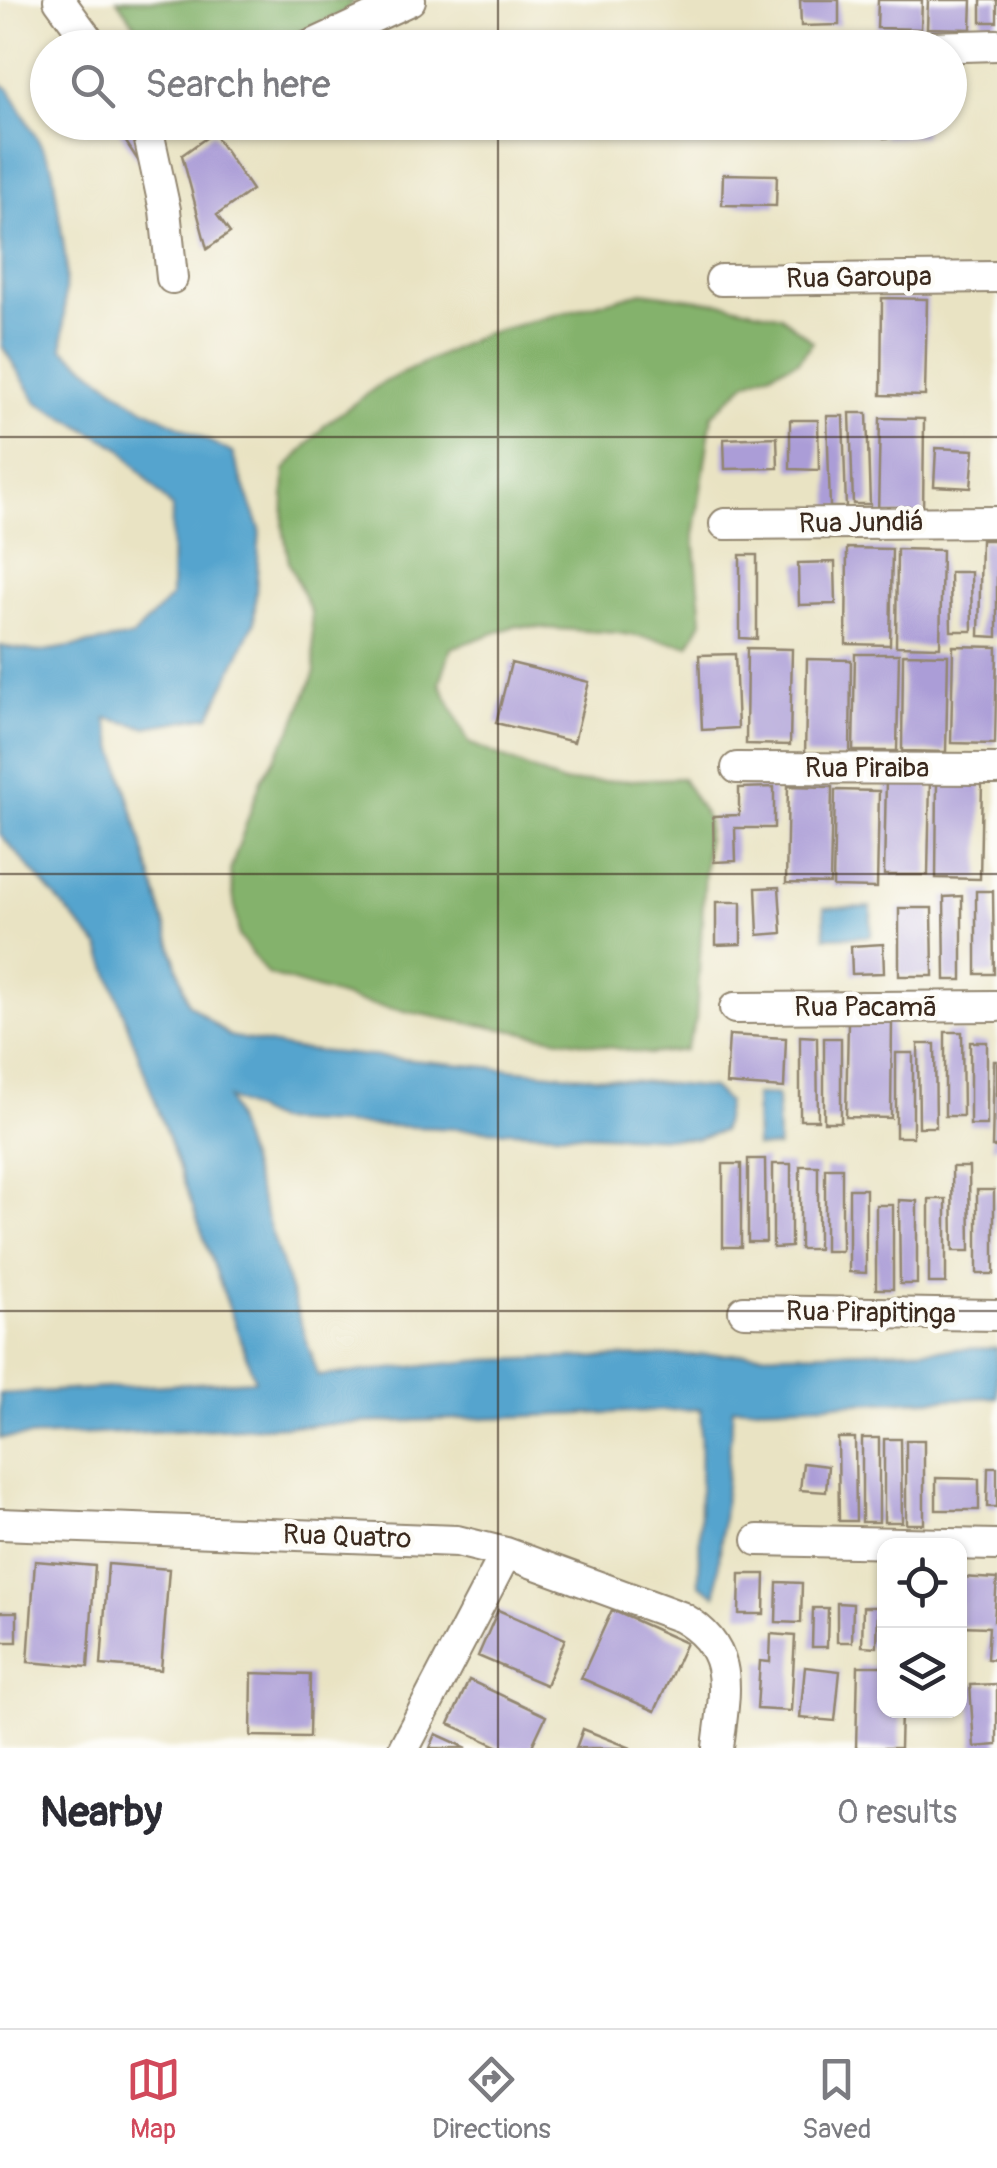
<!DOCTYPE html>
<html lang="en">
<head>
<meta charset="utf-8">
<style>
  body { margin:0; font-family:Pangolin,sans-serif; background:#f2f2f3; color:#2b2b33 }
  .controls { position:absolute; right:30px; bottom:30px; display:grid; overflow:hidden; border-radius:20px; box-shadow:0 2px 8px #0004 }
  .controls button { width:90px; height:90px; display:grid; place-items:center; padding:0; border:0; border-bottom:2px solid #e1e1e2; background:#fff; color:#2b2b33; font:50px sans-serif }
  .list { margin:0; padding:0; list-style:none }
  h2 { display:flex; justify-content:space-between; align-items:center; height:130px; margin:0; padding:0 40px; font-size:42px }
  h2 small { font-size:32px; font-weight:400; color:#7c7c81 }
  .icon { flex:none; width:55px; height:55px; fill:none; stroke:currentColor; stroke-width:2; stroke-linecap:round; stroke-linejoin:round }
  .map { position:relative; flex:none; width:997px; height:1748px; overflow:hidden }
  .search { position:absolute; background:#fff; box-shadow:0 2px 8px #0004; left:30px; right:30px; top:30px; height:110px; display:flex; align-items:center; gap:25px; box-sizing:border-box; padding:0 35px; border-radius:55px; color:#7c7c81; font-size:38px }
  .sheet { height:280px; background:#fff }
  nav { display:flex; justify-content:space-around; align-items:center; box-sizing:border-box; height:140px; border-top:2px solid #e1e1e2; background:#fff; font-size:28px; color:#7c7c81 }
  nav a { display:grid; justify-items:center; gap:5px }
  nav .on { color:#d1495b }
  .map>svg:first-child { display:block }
  .forest { fill:#84b26c; stroke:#606e45; stroke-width:2.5 }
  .water { fill:#54a4ce; stroke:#486776; stroke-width:2.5 }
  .building { fill:#ab9dd7 }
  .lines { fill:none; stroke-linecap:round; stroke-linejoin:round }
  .street-casing { stroke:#928670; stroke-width:34 }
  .street { stroke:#fff; stroke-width:30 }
  .grid { fill:none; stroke:#3b2a1e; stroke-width:2.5; stroke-opacity:0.55 }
  .labels { text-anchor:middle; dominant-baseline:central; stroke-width:9; stroke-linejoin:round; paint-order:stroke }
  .street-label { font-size:28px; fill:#3b2a1e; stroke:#fdfcf7 }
</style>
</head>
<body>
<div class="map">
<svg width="997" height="1748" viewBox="0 0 997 1748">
  <rect width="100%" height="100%" fill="#fdfcf7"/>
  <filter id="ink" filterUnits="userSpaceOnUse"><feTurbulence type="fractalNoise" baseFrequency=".01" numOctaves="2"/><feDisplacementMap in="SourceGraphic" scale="20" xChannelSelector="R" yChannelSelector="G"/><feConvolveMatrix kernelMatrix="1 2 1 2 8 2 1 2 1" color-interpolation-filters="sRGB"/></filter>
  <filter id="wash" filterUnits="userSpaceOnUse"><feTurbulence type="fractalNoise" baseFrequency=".0048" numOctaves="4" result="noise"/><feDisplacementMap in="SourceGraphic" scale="40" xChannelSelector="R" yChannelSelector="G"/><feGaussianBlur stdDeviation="2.25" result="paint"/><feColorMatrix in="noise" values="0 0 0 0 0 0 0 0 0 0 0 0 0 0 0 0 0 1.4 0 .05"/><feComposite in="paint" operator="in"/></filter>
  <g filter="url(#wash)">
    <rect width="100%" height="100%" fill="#e9e3c3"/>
    <path class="forest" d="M117,0H355L343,13L264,47L152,48Z
      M642,292L728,304L781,316L813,342L798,361L747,382L712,415L694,536L702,621L689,645L618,633L515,626L451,648L440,683L469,743L563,783L682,778L708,820L696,1020L685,1050L649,1054L456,1021L359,1002L267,974L239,936L230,871L261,780L293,727L315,672L311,612L289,563L283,527L285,470L326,424L382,383L484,334Z"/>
    <path class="water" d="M0,83L9,89L52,165L66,262L63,349L134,403L232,453L260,529L254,623L210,716L146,727L106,718L188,1003L229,1036L295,1049L712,1088L727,1102L722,1131L696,1139L275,1121L228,1098L318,1376L485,1360L997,1348V1397L733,1408L716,1595L699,1584L701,1409L0,1438V1394L255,1380L100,948L0,834V646L38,652L132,637L171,597L172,508L120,448L37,402L2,346Z
      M871,907V936L825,937L824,908Z
      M755,1095H777L778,1147H756Z"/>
    <g id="blocks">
      <path class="building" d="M800,0H839V25L801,26Z
        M878,0H922L921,29L877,28Z
        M928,0H972L971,29L927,28Z
        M981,0H997V22H981Z
        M125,122H132L141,165L117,128Z
        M622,122H664L663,136L621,135Z
        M883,122H924V136L884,138Z
        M213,133L252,190L217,215L230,233L207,249L182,155Z
        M723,174L777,175L776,206L722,205Z
        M882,298L927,299L925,396L881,395Z
        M850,413H867L870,504H853Z
        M827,416H843L846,507H830Z
        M880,418L924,419L923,516L878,515Z
        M790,420H818L819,470L790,469Z
        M777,437L778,468L725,469L724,439Z
        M936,448L974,450L971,488L934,486Z
        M981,540H997V637L979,636Z
        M847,548L892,549L890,645L846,644Z
        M897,549L942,550L940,647L896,646Z
        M740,555H757V639L740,638Z
        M835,562L836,604L799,605L798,563Z
        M950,572H971L972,631H951Z
        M953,646L997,647L995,744L951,743Z
        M747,648L792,649L790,745L746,744Z
        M735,654L738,728L702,730L699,655Z
        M855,654H899L897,751H853Z
        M903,654L948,655L946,752L902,751Z
        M807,659L851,660L850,757L805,756Z
        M511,663L589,682L574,742L496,723Z
        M886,778L930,779L928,875H884Z
        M937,782H982L980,879L936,878Z
        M788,786L832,787L830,884L786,883Z
        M774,787V828H735L736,861L714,862L713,816L739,815V788Z
        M835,790L879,791L877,888L833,887Z
        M779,887L782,933L758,935L756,888Z
        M976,891H993L994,974H976Z
        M962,896V980H945L944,897Z
        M716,902H741V944L716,945Z
        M899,908H932L933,976H899Z
        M883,944L884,973L852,974L851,946Z
        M848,1021H892L891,1118L846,1117Z
        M945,1032H962L963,1116H945Z
        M729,1035L786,1038L784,1088L726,1084Z
        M800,1036L817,1037L818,1120H800Z
        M824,1038H841V1122H824Z
        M970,1042H987V1125H970Z
        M918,1044H935L936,1127H919Z
        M896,1053H913V1137H896Z
        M994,1061H997V1147H992Z
        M748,1159H765L766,1242H748Z
        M723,1164H741V1247H723Z
        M773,1164H791V1247L773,1248Z
        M800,1166H818V1249H800Z
        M952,1167H969L970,1251H953Z
        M825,1168H842V1251H825Z
        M849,1189H866V1273L849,1272Z
        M977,1190H994V1274H977Z
        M929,1199H946V1283H929Z
        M899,1200L917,1201V1284H900Z
        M876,1205H893V1289H876Z
        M838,1438H855L856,1521H839Z
        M862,1438H879V1522H862Z
        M884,1439H901L902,1522H884Z
        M906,1440H924V1524H906Z
        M803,1463L828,1466L826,1492L800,1490Z
        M988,1467H997V1507H987Z
        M936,1478L979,1479V1510H936Z
        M35,1561L95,1566L88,1667L28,1662Z
        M108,1564L169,1569L161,1670L101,1665Z
        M740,1574H765L764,1614H739Z
        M960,1577L997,1579L994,1621H997V1660L987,1659L989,1627L960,1626Z
        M777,1582L802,1583L801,1623L776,1622Z
        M837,1603L853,1604L852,1642H837Z
        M863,1607H878L877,1647L862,1646Z
        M813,1608H828L827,1647H812Z
        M498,1610L565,1639L546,1685L478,1656Z
        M612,1610L686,1643L655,1711L581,1678Z
        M0,1612H17V1642H0Z
        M771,1634L795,1636L791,1711L757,1709L760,1661L770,1662Z
        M858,1666H884V1710H901L900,1748H856Z
        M805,1667L840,1671L835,1721L800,1718Z
        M252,1673L310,1675L309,1737L251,1736Z
        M469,1680L546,1716L531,1748H501L449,1724Z
        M997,1684V1745L974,1747L970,1685Z
        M583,1729L631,1748H576Z
        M436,1734L467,1748H430Z"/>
    </g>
  </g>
  <g filter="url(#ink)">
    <use href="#blocks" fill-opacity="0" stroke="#928670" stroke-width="2.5"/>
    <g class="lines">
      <g class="street-casing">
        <path id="street" d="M59,0L94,48
          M306,48L410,0
          M896,48L997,45
          M146,122L165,210L172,278
          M721,280L997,277
          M725,524L997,522
          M737,768L997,769
          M735,1008L997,1006
          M744,1311L997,1315
          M0,1524L457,1541L506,1553L681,1617C738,1649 724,1693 718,1748
          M758,1540L997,1545
          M404,1748L506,1553"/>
      </g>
      <use href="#street" class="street"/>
    </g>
  </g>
  <path class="grid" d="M498,0V48M498,122V1748M0,437H997M0,874H997M0,1311H997"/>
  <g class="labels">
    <g class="street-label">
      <text transform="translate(859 278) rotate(-1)">Rua Garoupa</text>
      <text transform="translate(861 523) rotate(-1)">Rua Jundiá</text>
      <text x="867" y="768">Rua Piraiba</text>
      <text x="866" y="1007">Rua Pacamã</text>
      <text transform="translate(871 1313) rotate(1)">Rua Pirapitinga</text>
      <text transform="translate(347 1537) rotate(2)">Rua Quatro</text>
    </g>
  </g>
</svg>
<div class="controls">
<button><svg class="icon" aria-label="locate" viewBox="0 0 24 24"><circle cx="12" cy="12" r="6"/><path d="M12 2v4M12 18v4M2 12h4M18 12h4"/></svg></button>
<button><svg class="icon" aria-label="layers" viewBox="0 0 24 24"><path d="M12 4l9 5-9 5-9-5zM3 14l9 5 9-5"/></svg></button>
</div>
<div class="search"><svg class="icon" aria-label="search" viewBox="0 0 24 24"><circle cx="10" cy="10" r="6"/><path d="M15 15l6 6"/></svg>Search here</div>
</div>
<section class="sheet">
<h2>Nearby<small>0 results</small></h2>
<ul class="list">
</ul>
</section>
<nav>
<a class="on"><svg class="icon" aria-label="map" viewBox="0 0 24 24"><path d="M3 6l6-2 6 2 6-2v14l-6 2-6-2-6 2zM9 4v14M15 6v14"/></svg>Map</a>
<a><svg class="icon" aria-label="directions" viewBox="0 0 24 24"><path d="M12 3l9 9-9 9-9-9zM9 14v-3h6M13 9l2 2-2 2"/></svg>Directions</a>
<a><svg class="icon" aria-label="saved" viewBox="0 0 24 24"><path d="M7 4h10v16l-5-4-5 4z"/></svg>Saved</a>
</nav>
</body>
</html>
